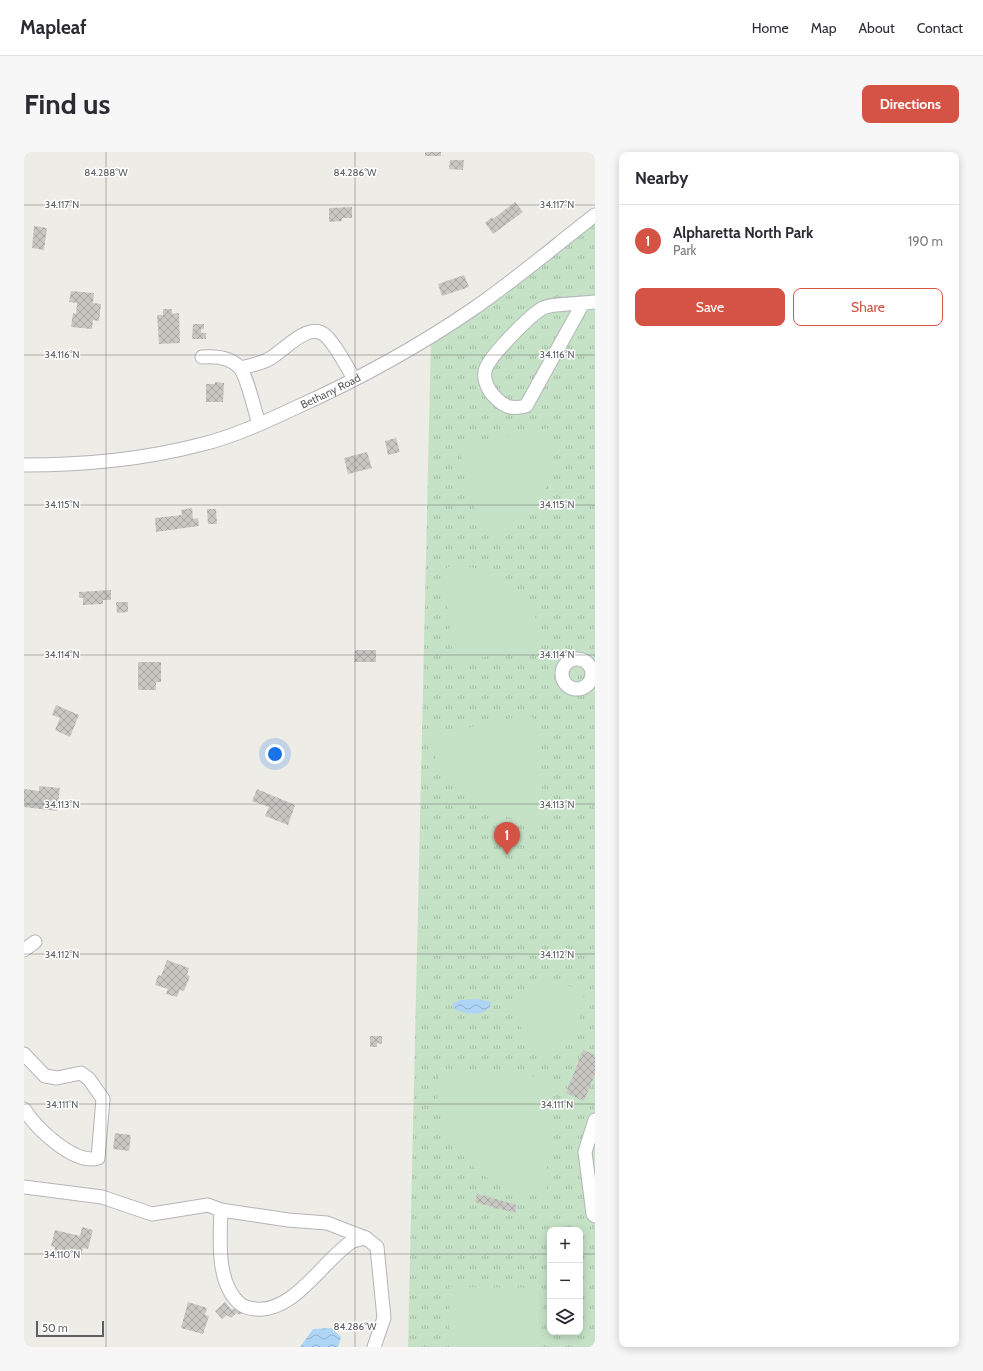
<!DOCTYPE html>
<html lang="en">
<head>
<meta charset="utf-8">
<style>
  body { margin:0; font-family:Cabin,sans-serif; background:#f7f7f7; color:#2b2b33 }
  .controls { position:absolute; right:12px; bottom:12px; display:grid; overflow:hidden; border-radius:8px; box-shadow:0 2px 10px #0003 }
  .controls button { width:36px; height:36px; display:grid; place-items:center; padding:0; border:0; border-bottom:1px solid #e1e1e2; background:#fff; color:#2b2b33; font:20px sans-serif }
  .scale { position:absolute; left:12px; bottom:10px; width:68px; box-sizing:border-box; padding-left:4px; border:2px solid #5d6064; border-top:0; font-size:11px; line-height:14px; white-space:nowrap; color:#5d6064; -webkit-text-stroke:3px #fff; paint-order:stroke }
  .you { position:absolute; left:251px; top:602px; width:14px; height:14px; margin:-10px; border:3px solid #fff; border-radius:50%; background:#1a73e8; box-shadow:0 0 0 6px #1a73e833 }
  .badge { display:grid; place-items:center; width:26px; height:26px; border-radius:50%; background:#d55344; color:#fff; font-size:13px; font-weight:700 }
  .pin { position:absolute; translate:-50% -33px; filter:drop-shadow(0 1px 2px #0008) }
  .pin::after { content:''; position:absolute; top:21px; width:14px; height:12px; background:inherit; clip-path:polygon(0 0,100% 0,50% 100%) }
  .list { margin:0; padding:0; list-style:none }
  h2 { display:flex; justify-content:space-between; align-items:center; height:52px; margin:0; padding:0 16px; font-size:17px }
  h2 small { font-size:13px; font-weight:400; color:#7c7c81 }
  .list li { display:grid; grid-template-columns:26px 1fr auto; gap:12px; align-items:center; box-sizing:border-box; height:72px; padding:0 16px; border-top:1px solid #e1e1e2 }
  .list b { display:block; font-size:15px; white-space:nowrap }
  .list p { margin:0; font-size:13px; white-space:nowrap; color:#7c7c81 }
  .list em { font-size:13px; font-style:normal; color:#7c7c81 }
  .actions { display:flex; gap:8px; padding:12px 16px }
  .actions a { flex:1; padding:9px 0; border:1px solid #d55344; border-radius:8px; text-align:center; font-size:14px; color:#d55344 }
  .actions .main { background:#d55344; color:#fff }
  .icon { flex:none; width:22px; height:22px; fill:none; stroke:currentColor; stroke-width:2; stroke-linecap:round; stroke-linejoin:round }
  .map { position:relative; flex:none; width:571px; height:1195px; overflow:hidden; border-radius:8px }
  header { display:flex; align-items:center; gap:24px; box-sizing:border-box; height:56px; padding:0 20px; background:#fff; border-bottom:1px solid #e1e1e2 }
  header strong { font-size:19px }
  nav { display:flex; gap:22px; margin-inline-start:auto; font-size:14px }
  .intro { display:flex; align-items:center; justify-content:space-between; box-sizing:border-box; height:96px; padding:0 24px }
  h1 { margin:0; font-size:28px }
  .button { padding:10px 18px; border-radius:8px; background:#d55344; color:#fff; font-size:14px; font-weight:700 }
  main { display:flex; gap:24px; padding:0 24px }
  aside { flex:1; background:#fff; border-radius:8px; box-shadow:0 2px 10px #0003 }
  .map>svg:first-child { display:block }
  .grass { fill:url(#grass-tufts); fill-rule:evenodd }
  .pitch { fill:#c5e2c6 }
  .water { fill:url(#water-waves) }
  .building { fill:url(#building-cross-hatch) }
  .lines { fill:none; stroke-linecap:round; stroke-linejoin:round }
  .minor-casing { stroke:#b3b5b9; stroke-width:15 }
  .minor { stroke:#fff; stroke-width:13 }
  .ticks { fill:none; stroke:#5d6064; stroke-width:1; stroke-opacity:0.45 }
  .labels { text-anchor:middle; dominant-baseline:central; stroke-width:3; stroke-linejoin:round; paint-order:stroke }
  .street-label { font-size:11px; fill:#5d6064; stroke:#fff }
  .ticks-label { font-size:10px; text-anchor:middle; fill:#5d6064; stroke:#fff; stroke-width:3; stroke-linejoin:round; paint-order:stroke }
</style>
</head>
<body>
<header>
<strong>Mapleaf</strong>
<nav><a>Home</a><a>Map</a><a>About</a><a>Contact</a></nav>
</header>
<div class="intro"><h1>Find us</h1><a class="button">Directions</a></div>
<main>
<div class="map">
<svg width="571" height="1195" viewBox="0 0 571 1195">
  <defs>
    <pattern id="grass-tufts" width="24" height="20" patternUnits="userSpaceOnUse"><rect width="24" height="20" fill="#c5e2c6"/><path d="M3 7l-1-3M5 7V3M7 7l1-3M15 17l-1-3M17 17v-4M19 17l1-3" fill="none" stroke="#a3bba4"/></pattern>
    <pattern id="water-waves" width="16" height="10" patternUnits="userSpaceOnUse"><rect width="16" height="10" fill="#aed5f5"/><path d="M0 5q4-4 8 0t8 0" fill="none" stroke="#91b0ca"/></pattern>
    <pattern id="building-cross-hatch" width="8" height="8" patternUnits="userSpaceOnUse"><rect width="8" height="8" fill="#c9c7c2"/><path d="M0 0l8 8M0 8l8-8" fill="none" stroke="#a6a5a1"/></pattern>
  </defs>
  <rect width="100%" height="100%" fill="#eeece6"/>
  <path class="grass" d="M571,64V1195H384L407,185ZM526,1078H556V1180H526Z"/>
  <path class="pitch" d="M524,276C539,319 519,358 478,377C472,380 464,380 457,382L436,299L441,292Z
    M428,414C481,414 510,443 520,493L435,510L429,505L419,417Z
    M504,563L511,568L522,670C477,666 449,661 422,623C411,608 408,601 408,583Z
    M525,831L548,835L564,849L546,883L531,901L523,902L502,884L483,850L507,835Z
    M415,916L523,925L529,931L521,1044C503,1040 485,1036 468,1028C443,1016 417,978 414,950C412,939 414,927 415,916Z
    M426,1135L519,1136L518,1195H425Z"/>
  <path class="water" d="M455,847L467,850L466,856C455,865 442,862 430,857L428,852L436,848Z
    M307,1176L317,1185L314,1195H276L289,1177Z"/>
  <path class="building" d="M401,0H417V4H401Z
    M426,8H440L439,18L425,17Z
    M491,50L499,60L469,82L461,71L468,65L469,67Z
    M328,55V66H318V69L305,70V56Z
    M10,74L23,76L20,98L8,96Z
    M440,123L445,135L418,144L414,132Z
    M47,139L70,141L69,151L77,152L75,169L69,168L68,177L47,175L49,161L52,162L53,151L45,150Z
    M139,157H148V162L155,161L156,191L135,192L133,163H139Z
    M169,172H180V177H177V181H182V187H168Z
    M191,230L200,231L199,250H182V232H191Z
    M372,286L376,300L364,303L361,289Z
    M343,300L348,316L324,322L320,306Z
    M168,356L169,367L174,366L175,374L132,380L131,366L158,363L157,358Z
    M183,357H192L193,372H184Z
    M87,438V448H79V452L59,453V446H55V440Z
    M92,450H104V460L93,461Z
    M331,498H352V510H330Z
    M114,510H137V530H132V538H114Z
    M32,553L55,563L46,585L31,578L36,566L28,563Z
    M15,634L36,636L33,659L0,655V637L15,639Z
    M233,637L271,653L264,673L241,664L245,655L228,649Z
    M143,808L165,816L163,823L166,824L160,839L156,838L153,845L142,842L144,837L131,833L134,823L137,824Z
    M346,884H358V892L353,891V895H346Z
    M559,898L571,903V922L560,949L542,941Z
    M91,981L107,983L105,999L89,997Z
    M453,1042L493,1053L491,1061L451,1050Z
    M58,1075L69,1078L64,1097L59,1096L57,1103L38,1098L36,1103L30,1101L31,1095L27,1094L31,1078L56,1084Z
    M164,1150L183,1156L181,1163L185,1164L179,1182L157,1176Z
    M201,1150L208,1158L215,1153L221,1159L215,1163L213,1161L207,1166L203,1163L198,1167L191,1159Z"/>
  <g class="lines">
    <g class="minor-casing">
      <g id="minor">
        <path d="M558,153L502,254C489,257 481,256 472,246C464,239 458,226 462,216C468,202 506,163 519,156C528,151 558,152 571,150"/>
        <path d="M178,205C190,204 207,205 216,216C223,224 231,260 235,272"/>
        <path d="M216,216C225,214 235,212 243,208C259,201 285,166 303,185C314,197 322,213 330,227"/>
        <path id="s1" d="M0,313C59,313 117,308 175,293C209,285 241,270 273,255C333,228 395,194 449,157C491,128 531,94 571,63"/>
        <circle cx="553" cy="522" r="15"/>
        <path d="M0,798L11,790"/>
        <path d="M0,902L21,924L33,926L57,921L65,927L79,947L74,1006C50,1013 12,976 0,957"/>
        <path d="M571,968L561,1000L569,1062L571,1064"/>
        <path d="M0,1035L78,1045L128,1062L184,1053L197,1058C196,1086 192,1130 215,1151C221,1156 225,1156 232,1157C269,1161 299,1109 327,1090C331,1088 337,1087 342,1086L353,1095L360,1166L350,1195"/>
        <path d="M197,1058L264,1068L303,1071L342,1086"/>
      </g>
    </g>
    <use href="#minor" class="minor"/>
  </g>
  <path class="ticks" d="M82,0V1195M331,0V1195M0,53H571M0,203H571M0,353H571M0,503H571M0,652H571M0,802H571M0,952H571M0,1102H526M556,1102H571"/>
  <g class="labels">
    <g class="street-label">
      <text stroke="none"><textPath href="#s1" startOffset="319">Bethany Road</textPath></text>
    </g>
  </g>
  <g class="ticks-label">
    <text x="82" y="24">84.288°W</text>
    <text x="331" y="24">84.286°W</text>
    <text x="38" y="56">34.117°N</text>
    <text x="533" y="56">34.117°N</text>
    <text x="38" y="206">34.116°N</text>
    <text x="533" y="206">34.116°N</text>
    <text x="38" y="356">34.115°N</text>
    <text x="533" y="356">34.115°N</text>
    <text x="38" y="506">34.114°N</text>
    <text x="533" y="506">34.114°N</text>
    <text x="38" y="656">34.113°N</text>
    <text x="533" y="656">34.113°N</text>
    <text x="38" y="806">34.112°N</text>
    <text x="533" y="806">34.112°N</text>
    <text x="38" y="956">34.111°N</text>
    <text x="533" y="956">34.111°N</text>
    <text x="38" y="1106">34.110°N</text>
    <text x="331" y="1178">84.286°W</text>
  </g>
</svg>
<div class="controls">
<button>+</button>
<button>−</button>
<button><svg class="icon" aria-label="layers" viewBox="0 0 24 24"><path d="M12 4l9 5-9 5-9-5zM3 14l9 5 9-5"/></svg></button>
</div>
<div class="scale">50 m</div>
<div class="you"></div>
<div class="pin badge" style="left:483px;top:703px">1</div>
</div>
<aside>
<h2>Nearby<small></small></h2>
<ul class="list">
<li><span class="badge">1</span><div><b>Alpharetta North Park</b><p>Park</p></div><em>190 m</em></li>
</ul>
<div class="actions"><a class="main">Save</a><a>Share</a></div>
</aside>
</main>
</body>
</html>
